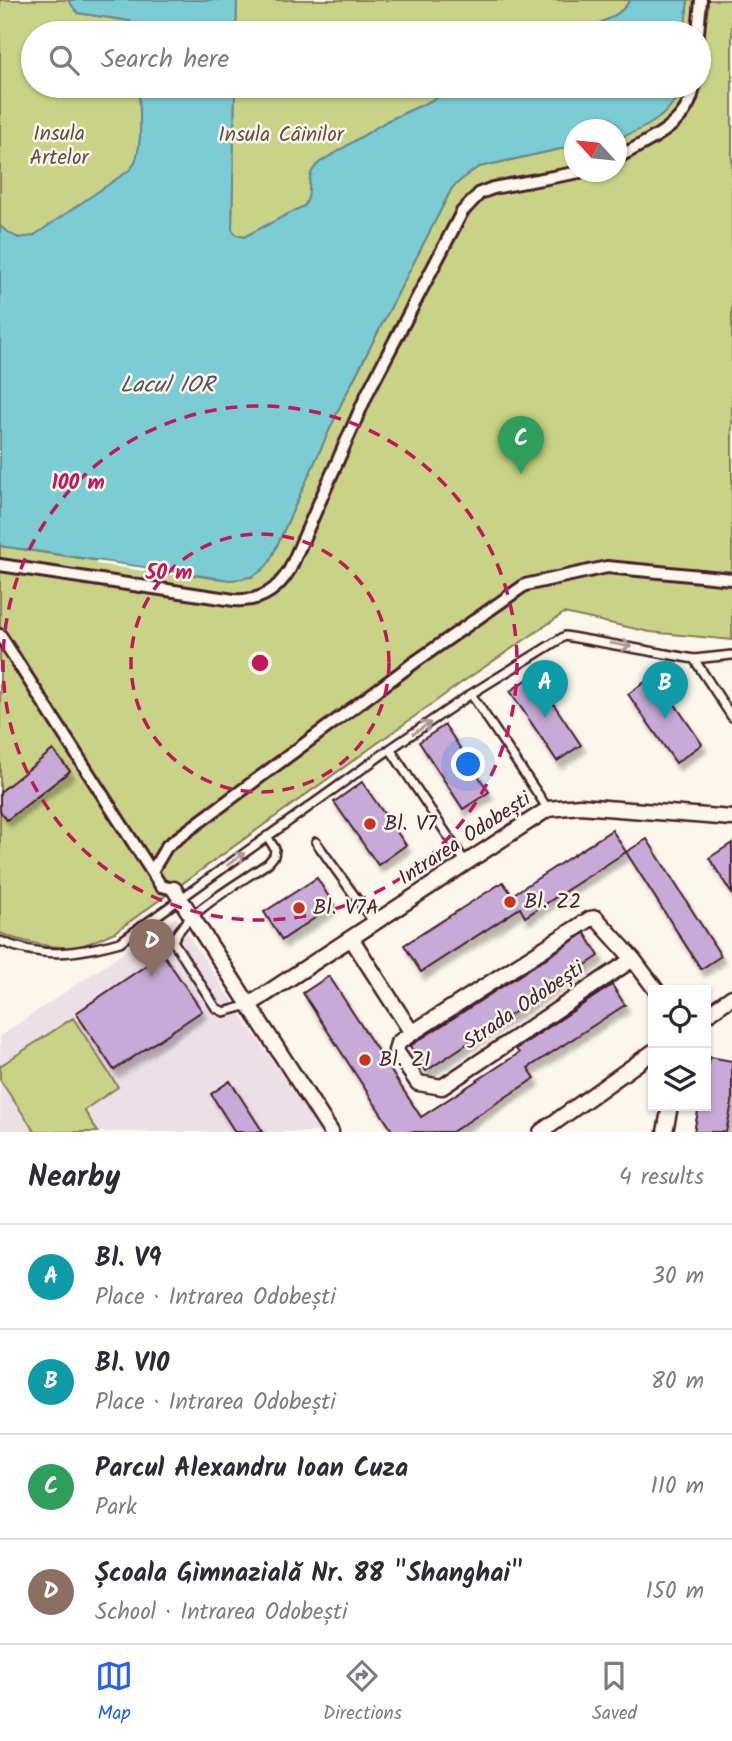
<!DOCTYPE html>
<html lang="en">
<head>
<meta charset="utf-8">
<style>
  body { margin:0; font-family:Kalam,sans-serif; background:#f2f2f3; color:#2b2b33 }
  .controls { position:absolute; right:21px; bottom:21px; display:grid; overflow:hidden; border-radius:0px; box-shadow:0 2px 5px #0004 }
  .controls button { width:63px; height:63px; display:grid; place-items:center; padding:0; border:0; border-bottom:2px solid #e1e1e2; background:#fff; color:#2b2b33; font:35px sans-serif }
  .compass { position:absolute; left:564px; top:119px; width:63px; height:63px; border-radius:50%; background:#fff; box-shadow:0 2px 5px #0004; rotate:297deg }
  .you { position:absolute; left:469px; top:765px; width:24px; height:24px; margin:-18px; border:5px solid #fff; border-radius:50%; background:#1a73e8; box-shadow:0 0 0 10px #1a73e833 }
  .badge { display:grid; place-items:center; width:46px; height:46px; border-radius:50%; background:#2563eb; color:#fff; font-size:23px; font-weight:700 }
  .pin { position:absolute; translate:-50% -58px; filter:drop-shadow(0 2px 4px #0008) }
  .pin::after { content:''; position:absolute; top:37px; width:24px; height:21px; background:inherit; clip-path:polygon(0 0,100% 0,50% 100%) }
  .list { margin:0; padding:0; list-style:none }
  h2 { display:flex; justify-content:space-between; align-items:center; height:91px; margin:0; padding:0 28px; font-size:30px }
  h2 small { font-size:23px; font-weight:400; color:#7c7c81 }
  .list li { display:grid; grid-template-columns:46px 1fr auto; gap:21px; align-items:center; box-sizing:border-box; height:105px; padding:0 28px; border-top:2px solid #e1e1e2 }
  .list b { display:block; font-size:26px; white-space:nowrap }
  .list p { margin:0; font-size:23px; white-space:nowrap; color:#7c7c81 }
  .list em { font-size:23px; font-style:normal; color:#7c7c81 }
  .icon { flex:none; width:38px; height:38px; fill:none; stroke:currentColor; stroke-width:2; stroke-linecap:round; stroke-linejoin:round }
  .map { position:relative; flex:none; width:732px; height:1132px; overflow:hidden }
  .search { position:absolute; background:#fff; box-shadow:0 2px 5px #0004; left:21px; right:21px; top:21px; height:77px; display:flex; align-items:center; gap:18px; box-sizing:border-box; padding:0 24px; border-radius:38px; color:#7c7c81; font-size:26px }
  .sheet { height:511px; background:#fff }
  nav { display:flex; justify-content:space-around; align-items:center; box-sizing:border-box; height:98px; border-top:2px solid #e1e1e2; background:#fff; font-size:19px; color:#7c7c81 }
  nav a { display:grid; justify-items:center; gap:4px }
  nav .on { color:#2563eb }
  .map>svg:first-child { display:block }
  .built { fill:#ebe0e6 }
  .green { fill:#c8d387; stroke:#897959; stroke-width:2 }
  .water { fill:#7bccd4; stroke:#678790; stroke-width:2 }
  .pier { fill:#fbf7ec }
  .building { fill:#c7aad7; stroke:#4a1f2b; stroke-width:2; filter:url(#shadow) }
  .lines { fill:none; stroke-linecap:round; stroke-linejoin:round }
  .service-casing { stroke:#4a1f2b; stroke-width:12 }
  .pedestrian-casing { stroke:#4a1f2b; stroke-width:16 }
  .minor-casing { stroke:#4a1f2b; stroke-width:19 }
  .service { stroke:#fbf7ec; stroke-width:7 }
  .pedestrian { stroke:#fbf7ec; stroke-width:10 }
  .minor { stroke:#fbf7ec; stroke-width:14 }
  .oneway { stroke:#ab9695 }
  .ring { fill:none; stroke:#c2185b; stroke-width:3.5; stroke-dasharray:12 9 }
  .poi-dot { fill:#c8321e; stroke:#fbf7ec; stroke-width:2.5 }
  .labels { text-anchor:middle; dominant-baseline:central; stroke-width:5; stroke-linejoin:round; paint-order:stroke }
  .park-label { font-size:21px; fill:#6a4c42; stroke:#fbf7ec }
  .poi-label { font-size:21px; fill:#4a1f2b; stroke:#fbf7ec; text-anchor:start }
  .street-label { font-size:21px; fill:#4a1f2b; stroke:#fbf7ec }
  .water-label { font-size:23px; font-style:italic; fill:#59535e; stroke:#fbf7ec }
  .centre { fill:#c2185b; stroke:#fbf7ec; stroke-width:3.5 }
  .ring-label { font-size:21px; text-anchor:middle; font-weight:bold; fill:#c2185b; stroke:#fbf7ec; stroke-width:5; stroke-linejoin:round; paint-order:stroke }
</style>
</head>
<body>
<div class="map">
<svg width="732" height="1132" viewBox="0 0 732 1132">
  <defs>
    <filter id="shadow"><feDropShadow dx="4" dy="7" stdDeviation="2" flood-color="#0004"/></filter>
  </defs>
  <rect width="100%" height="100%" fill="#fbf7ec"/>
  <filter id="ink" filterUnits="userSpaceOnUse"><feTurbulence type="fractalNoise" baseFrequency=".0143" numOctaves="2"/><feDisplacementMap in="SourceGraphic" scale="14" xChannelSelector="R" yChannelSelector="G"/><feConvolveMatrix kernelMatrix="1 2 1 2 8 2 1 2 1" color-interpolation-filters="sRGB"/></filter>
  <g filter="url(#ink)">
    <path class="built" d="M176,917L320,1132H0V1036Z"/>
    <path class="green" d="M0,0H68L78,13L130,21L138,33H33V86H139C139,109 145,151 131,169C112,183 43,237 24,238C14,239 7,232 0,226Z
      M237,0H630C621,18 593,25 575,33H236Z
      M688,0H732V640L650,632L564,613L461,683L115,932C105,936 94,942 83,945C61,951 21,942 0,933V546L219,579L253,577L272,556L342,402L452,188L468,174L479,167L574,146V172H616L617,138C641,131 674,113 680,86H699V33H684Z
      M235,86H463L387,121L319,163C302,179 316,191 304,206L244,237L236,235L232,229Z
      M73,1018L118,1087L84,1110L98,1132H35L0,1080V1066Z"/>
    <path class="water" d="M68,0H237L236,33H138L130,21L78,13Z
      M630,0H688L684,33H575C593,25 621,18 630,0Z
      M139,86H235L232,229L236,235L244,237L304,206C315,191 302,178 319,163L387,121L463,86H680C674,115 642,131 617,138L616,130H574V146L479,167L468,174L452,188L342,402L270,561C260,576 248,579 230,580L0,546V227L18,238L33,236L131,169C145,151 139,109 139,86Z"/>
    <path class="pier" d="M96,561L185,574L184,577L96,564Z"/>
    <path class="building" d="M534,675L581,745L557,761L510,691Z
      M655,675L702,744L676,763L628,694Z
      M445,725L489,792L463,809L419,742Z
      M53,750L70,771L7,820L0,811V792Z
      M362,782L406,845L378,865L334,802Z
      M612,830L626,852L525,917L520,908L421,972L404,945L503,882L512,895Z
      M647,839L721,956L701,969L626,852Z
      M732,843V894L709,858Z
      M317,878L334,905L282,940L264,912Z
      M585,933L599,956L426,1071L410,1046Z
      M163,954L202,1011L114,1070L76,1013Z
      M329,976L421,1117L519,1053L516,1049L612,985L625,1005L528,1068L535,1078L452,1132H393L303,993Z
      M710,1057L732,1061V1103L726,1132H694L699,1106H706V1076Z
      M230,1081L263,1132H235L211,1094Z"/>
    <g class="lines">
      <g class="service-casing">
        <path id="service" d="M694,659L732,717
          M471,694L548,809
          M390,749L466,863
          M316,842L374,923
          M0,941C44,959 76,954 120,942L390,749L471,694L565,636L694,659L732,655
          M249,1005L224,1012L216,1008L173,941C186,912 241,882 268,863L274,856L275,849L267,836"/>
      </g>
      <g class="pedestrian-casing">
        <path id="pedestrian" d="M698,33L701,0
          M616,158C648,141 689,125 694,86
          M0,565L234,600C260,602 277,591 290,569L368,392L462,212L480,193L493,188L580,172
          M0,635L161,886L174,889
          M152,871L167,846L415,662L525,585L607,567L732,579"/>
      </g>
      <g class="minor-casing">
        <path id="minor" d="M174,889L249,1005
          M351,938L412,1033L590,919L596,918L633,959L656,990
          M706,1015L732,997
          M412,1033L398,1043L396,1051L418,1083L442,1087L633,959
          M331,1132L249,1005L548,809L580,806L732,818
          M541,1132L653,1052
          M665,1132L670,1106"/>
      </g>
      <use href="#service" class="service"/>
      <use href="#pedestrian" class="pedestrian"/>
      <use href="#minor" class="minor"/>
    </g>
    <defs><path id="oneway-shaft" d="M-6 0H5M1.5-3L5.5 0L1.5 3" fill="none" stroke-width="1.6" stroke-linecap="round" stroke-linejoin="round" transform="scale(1.75)"/></defs>
    <g class="oneway">
      <use href="#oneway-shaft" transform="translate(621 645) rotate(10)"/>
      <use href="#oneway-shaft" transform="translate(422 728) rotate(-34)"/>
      <use href="#oneway-shaft" transform="translate(236 859) rotate(-36)"/>
    </g>
  </g>
  <g class="ring">
    <circle cx="260" cy="663" r="129"/>
    <circle cx="260" cy="663" r="257"/>
  </g>
  <g class="poi-dot">
    <circle cx="370" cy="824" r="7"/>
    <circle cx="510" cy="902" r="7"/>
    <circle cx="299" cy="908" r="7"/>
    <circle cx="365" cy="1060" r="7"/>
  </g>
  <g class="labels">
    <g class="park-label">
      <text x="59" y="134">Insula<tspan x="59" dy="24">Artelor</tspan></text>
      <text x="281" y="135">Insula Câinilor</text>
    </g>
    <g class="poi-label">
      <text x="384" y="824">Bl. V7</text>
      <text x="524" y="902">Bl. Z2</text>
      <text x="313" y="908">Bl. V7A</text>
      <text x="379" y="1060">Bl. Z1</text>
    </g>
    <g class="street-label">
      <text transform="translate(465 839) rotate(-33)">Intrarea Odobești</text>
      <text transform="translate(524 1006) rotate(-34)">Strada Odobești</text>
    </g>
    <g class="water-label">
      <text x="167" y="386">Lacul IOR</text>
    </g>
  </g>
  <circle cx="260" cy="663" r="10" class="centre"/>
  <g class="ring-label">
    <text x="78" y="489">100 m</text>
    <text x="169" y="579">50 m</text>
  </g>
</svg>
<div class="controls">
<button><svg class="icon" aria-label="locate" viewBox="0 0 24 24"><circle cx="12" cy="12" r="6"/><path d="M12 2v4M12 18v4M2 12h4M18 12h4"/></svg></button>
<button><svg class="icon" aria-label="layers" viewBox="0 0 24 24"><path d="M12 4l9 5-9 5-9-5zM3 14l9 5 9-5"/></svg></button>
</div>
<svg class="compass" viewBox="-18 -18 36 36"><path d="M0-13l5 13h-10z" fill="#e53935"/><path d="M0 13l5-13h-10z" fill="#7c7c81"/></svg>
<div class="you"></div>
<div class="pin badge" style="left:545px;top:718px;background:#0f9aa8">A</div>
<div class="pin badge" style="left:665px;top:719px;background:#0f9aa8">B</div>
<div class="pin badge" style="left:521px;top:474px;background:#2e9e5b">C</div>
<div class="pin badge" style="left:152px;top:977px;background:#8d6e63">D</div>
<div class="search"><svg class="icon" aria-label="search" viewBox="0 0 24 24"><circle cx="10" cy="10" r="6"/><path d="M15 15l6 6"/></svg>Search here</div>
</div>
<section class="sheet">
<h2>Nearby<small>4 results</small></h2>
<ul class="list">
<li><span class="badge" style="background:#0f9aa8">A</span><div><b>Bl. V9</b><p>Place · Intrarea Odobești</p></div><em>30 m</em></li>
<li><span class="badge" style="background:#0f9aa8">B</span><div><b>Bl. V10</b><p>Place · Intrarea Odobești</p></div><em>80 m</em></li>
<li><span class="badge" style="background:#2e9e5b">C</span><div><b>Parcul Alexandru Ioan Cuza</b><p>Park</p></div><em>110 m</em></li>
<li><span class="badge" style="background:#8d6e63">D</span><div><b>Școala Gimnazială Nr. 88 &quot;Shanghai&quot;</b><p>School · Intrarea Odobești</p></div><em>150 m</em></li>
</ul>
</section>
<nav>
<a class="on"><svg class="icon" aria-label="map" viewBox="0 0 24 24"><path d="M3 6l6-2 6 2 6-2v14l-6 2-6-2-6 2zM9 4v14M15 6v14"/></svg>Map</a>
<a><svg class="icon" aria-label="directions" viewBox="0 0 24 24"><path d="M12 3l9 9-9 9-9-9zM9 14v-3h6M13 9l2 2-2 2"/></svg>Directions</a>
<a><svg class="icon" aria-label="saved" viewBox="0 0 24 24"><path d="M7 4h10v16l-5-4-5 4z"/></svg>Saved</a>
</nav>
</body>
</html>
